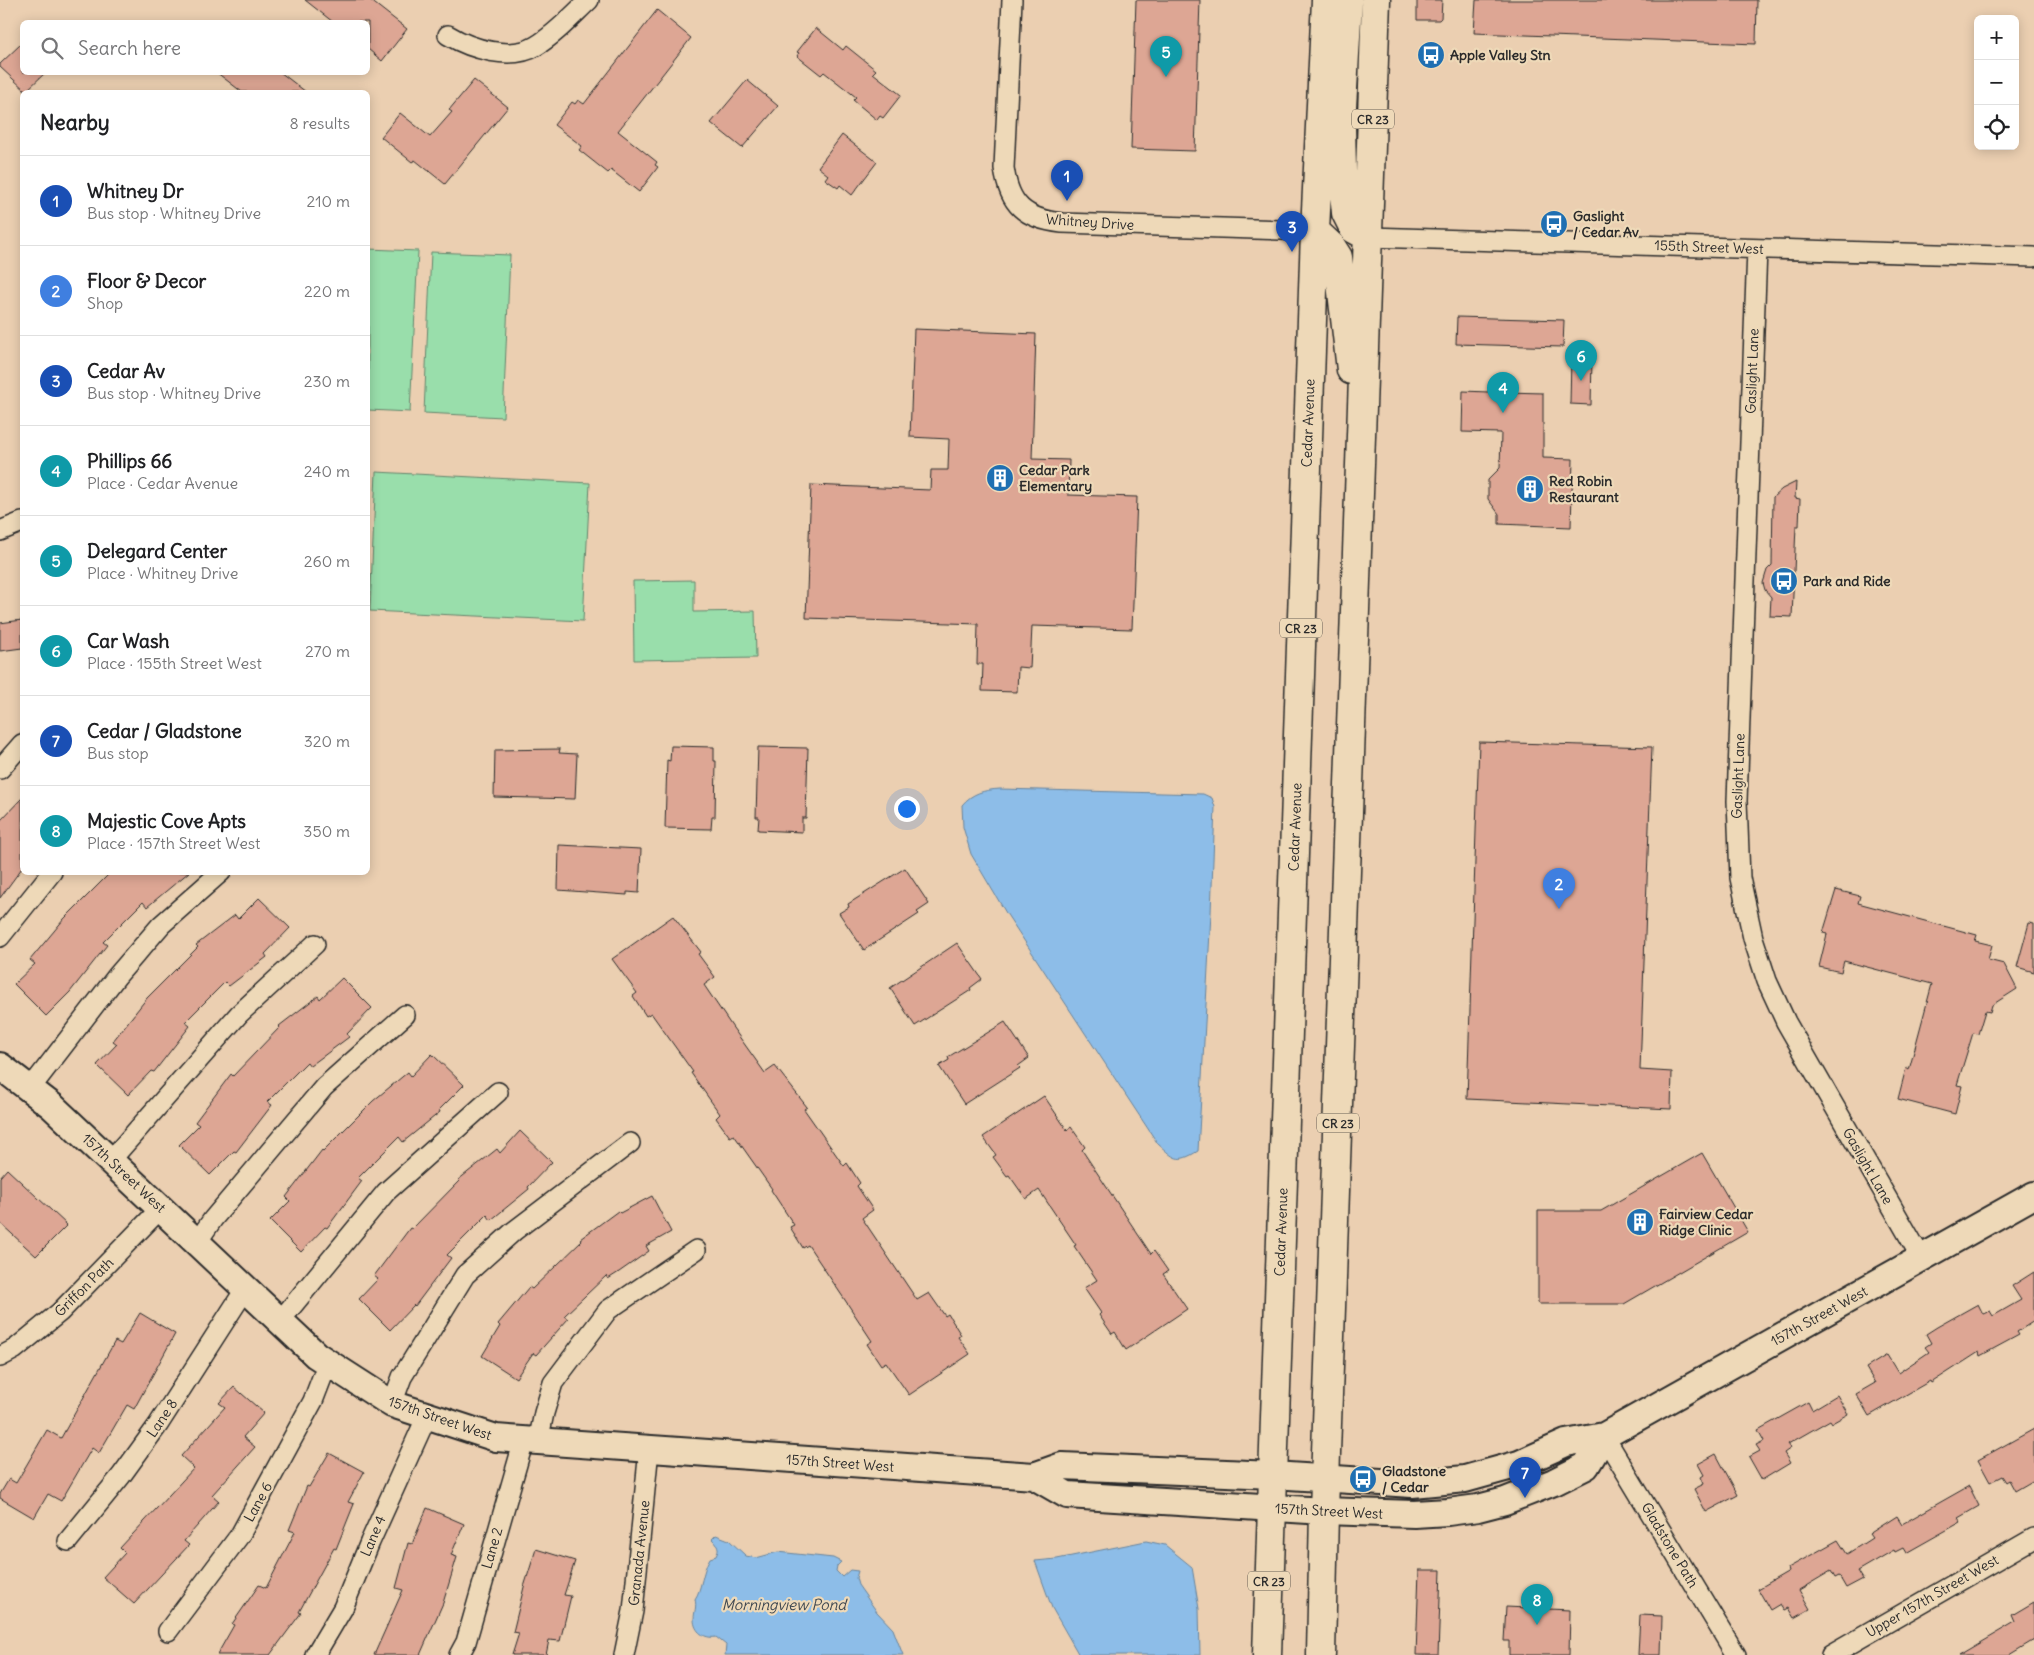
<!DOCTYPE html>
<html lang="en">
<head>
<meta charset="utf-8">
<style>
  body { margin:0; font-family:Delius,sans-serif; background:#f6f6f6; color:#202124 }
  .controls { position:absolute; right:15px; top:15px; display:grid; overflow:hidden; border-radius:8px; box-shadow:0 2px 12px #0003 }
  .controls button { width:45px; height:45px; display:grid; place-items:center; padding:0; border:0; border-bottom:1px solid #e0e0e0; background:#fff; color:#202124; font:25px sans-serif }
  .you { position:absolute; left:906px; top:808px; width:18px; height:18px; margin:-12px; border:4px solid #fff; border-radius:50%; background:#1a73e8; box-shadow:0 0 0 8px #1a73e833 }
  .badge { display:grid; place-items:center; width:32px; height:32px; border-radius:50%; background:#0f766e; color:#fff; font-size:16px; font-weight:700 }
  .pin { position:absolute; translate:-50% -41px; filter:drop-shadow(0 1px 2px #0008) }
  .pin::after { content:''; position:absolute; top:26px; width:18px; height:15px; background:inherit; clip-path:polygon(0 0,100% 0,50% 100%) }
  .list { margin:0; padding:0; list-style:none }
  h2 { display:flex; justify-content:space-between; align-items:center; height:65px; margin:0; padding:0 20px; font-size:21px }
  h2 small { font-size:16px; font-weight:400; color:#757577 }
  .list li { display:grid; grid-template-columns:32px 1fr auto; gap:15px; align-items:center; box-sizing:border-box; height:90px; padding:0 20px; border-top:1px solid #e0e0e0 }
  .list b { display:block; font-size:19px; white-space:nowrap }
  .list p { margin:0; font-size:16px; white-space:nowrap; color:#757577 }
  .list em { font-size:16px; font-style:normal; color:#757577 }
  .icon { flex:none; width:28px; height:28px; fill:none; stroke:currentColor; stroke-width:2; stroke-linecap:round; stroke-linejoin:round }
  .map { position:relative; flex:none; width:2034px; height:1655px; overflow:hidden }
  .search { position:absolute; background:#fff; box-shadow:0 2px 12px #0003; left:20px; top:20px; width:350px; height:55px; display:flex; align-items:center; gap:12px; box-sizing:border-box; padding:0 18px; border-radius:8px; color:#757577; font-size:19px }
  .panel { position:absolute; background:#fff; box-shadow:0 2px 12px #0003; left:20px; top:90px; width:350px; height:785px; border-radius:8px }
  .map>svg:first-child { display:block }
  .green { fill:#99deab; stroke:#62846b }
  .water { fill:#8dbde8; stroke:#66839c }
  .building { fill:#dda694; stroke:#2b2b2b }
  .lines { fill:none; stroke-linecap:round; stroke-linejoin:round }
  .street-casing { stroke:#2b2b2b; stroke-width:22 }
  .secondary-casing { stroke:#2b2b2b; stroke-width:30 }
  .primary-casing { stroke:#2b2b2b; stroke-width:31 }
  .street { stroke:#eed9b8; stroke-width:19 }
  .secondary { stroke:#eed9b8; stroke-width:26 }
  .primary { stroke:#eed9b8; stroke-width:28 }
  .labels { text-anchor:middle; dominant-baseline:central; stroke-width:4.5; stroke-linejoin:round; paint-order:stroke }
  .shield { fill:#eed9b8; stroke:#665f55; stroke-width:1 }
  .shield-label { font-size:12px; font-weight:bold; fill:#2b2b2b }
  .poi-label { font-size:14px; font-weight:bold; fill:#2b2b2b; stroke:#eed9b8; text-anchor:start }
  .street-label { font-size:14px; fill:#2b2b2b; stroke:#eed9b8 }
  .water-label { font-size:15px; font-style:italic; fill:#3f4851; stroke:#eed9b8 }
</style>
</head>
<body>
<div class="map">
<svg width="2034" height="1655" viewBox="0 0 2034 1655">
  <rect width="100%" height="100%" fill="#ebcfb1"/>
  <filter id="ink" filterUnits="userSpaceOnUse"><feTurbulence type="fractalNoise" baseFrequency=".02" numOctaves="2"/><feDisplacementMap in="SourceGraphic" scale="10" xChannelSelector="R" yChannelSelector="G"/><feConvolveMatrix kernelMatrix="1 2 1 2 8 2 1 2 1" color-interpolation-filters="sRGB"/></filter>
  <g filter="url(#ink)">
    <path class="green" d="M368,249L418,251L410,412L368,410Z
      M431,252L510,255L503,417L424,413Z
      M376,472L590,483L583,621L370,611Z
      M694,580V612L755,611L756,658L634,660L633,581Z"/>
    <path class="water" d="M1000,789L1203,794L1212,798L1215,807L1211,913L1198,1151C1177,1164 1175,1159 1158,1144L1006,913L971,854L963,827L962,805C972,793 984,790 1000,789Z
      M716,1535L729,1540L746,1556L756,1558L778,1552L833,1558L841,1562L837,1566L836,1571L842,1577L850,1570L858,1571L856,1578L858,1585L877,1612L893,1629L903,1655H725L726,1645L716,1637C705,1639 694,1632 694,1619C694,1612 697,1607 695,1599C702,1589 702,1571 710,1558L716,1556C720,1548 718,1545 712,1539Z
      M1146,1541L1165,1545L1192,1567L1199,1609L1200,1655H1079L1052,1608L1035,1561L1057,1559Z"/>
    <path class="building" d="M305,0H370L407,29L382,61L368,49V22H333Z
      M1136,0H1200L1195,151L1131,149Z
      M1417,0H1442L1441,18L1439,20H1417Z
      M1476,0H1757L1756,44L1474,33Z
      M657,10L691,38L618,131L657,162L655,165L658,167L639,192L611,170L608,173L579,150L582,146L554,125L572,102L575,104L578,100L584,104Z
      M816,28L843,50L846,46L876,70L873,73L901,95L883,118L880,116L877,120L853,100L856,97L824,72L821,75L797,56L799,53L797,52Z
      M22,43V72H46L26,91L0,67V64Z
      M216,72H280L306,92H242Z
      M474,80L508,107L445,184L415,160L412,162L381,137L400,113L430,137L452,112L449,110Z
      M747,80L778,106L742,148L711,123Z
      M842,135L877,162L852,195L840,185L838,188L825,179L828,175L818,167Z
      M1457,317L1564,320L1563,347L1456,344Z
      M914,329L1036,334L1032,459L1069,460L1068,495L1137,497L1132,629L1032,626L1030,668L1018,667L1017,692L982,691L983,664H977L978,624L806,618L811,485L930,490L931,470H948L949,439L910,437Z
      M1571,357L1592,358L1591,405L1570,404Z
      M1489,389H1507L1506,392L1543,393V458L1573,459L1571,527L1499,524V514L1488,499V480L1500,468L1501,433L1462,432L1463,391L1488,392Z
      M1796,482L1795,498L1800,499L1799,526H1796L1792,617L1770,616L1771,597L1765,590L1763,583L1767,570L1772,565L1773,497L1782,489Z
      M22,620V648L0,651V623Z
      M1479,742L1652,747L1640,1070L1672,1072L1671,1109L1467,1099Z
      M671,746L714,747V761H716L715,817H712L711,829L665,828L667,760L670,761Z
      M758,747L808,748L806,818H802V832L758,830L759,817H756Z
      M560,749L559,753L577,754L575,799L494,797L495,750Z
      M22,798V868L0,898V821Z
      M559,845L641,849L639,893L627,892V895L558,890Z
      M905,868L929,904L917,912L919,914L864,950L839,913L849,907L848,904Z
      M111,872H189L147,907L143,902L103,942L107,945L70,992L46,1016L14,984L35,964L30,960L64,919Z
      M1836,890L1860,896L1858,903L1977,935L1975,941L1992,945L1988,960L2004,964L2017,989L1992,1005L1990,1012L1985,1011L1978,1034L1973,1033L1957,1085L1962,1086L1955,1114L1898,1099L1906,1068L1909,1070L1932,984L1844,961L1841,972L1819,967L1827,934L1823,933Z
      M259,898L290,928L265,954L267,957L229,986L225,982L185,1022L190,1026L154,1072L151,1071L128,1095L97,1065L117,1044L113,1041L147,998L198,947L196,945L235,915L238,919Z
      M673,916L701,952L698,954L715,977L704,985L733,1028L765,1073L775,1066L807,1107L804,1109L844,1166L847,1163L860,1183L857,1186L873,1210L862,1218L917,1300L929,1293L945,1316L948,1314L961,1335L958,1337L970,1354L909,1395L886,1362L881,1365L867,1344L872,1341L849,1306L808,1245L803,1248L790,1227L794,1225L771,1190L772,1189L734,1135L730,1137L716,1118L720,1114L691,1073L693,1072L651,1013L646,1016L633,996L637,993L612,959Z
      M2029,923L2034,924V972L2017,967Z
      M957,943L982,979L970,988L971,990L915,1026L890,988Z
      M342,978L372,1008L347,1034L349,1037L310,1066L307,1062L267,1102L272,1105L236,1152L234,1151L210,1175L179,1145L199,1125L195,1122L231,1074L233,1076L280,1027L279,1026L318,996L320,999Z
      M1005,1022L1029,1058L1018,1066L1020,1068L964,1104L939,1066L949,1060L948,1057Z
      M432,1054L464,1085L439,1110L440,1112L403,1142L399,1137L358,1178L362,1181L327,1228L325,1227L301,1252L270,1221L290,1201L286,1197L322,1150L323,1151L373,1101L408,1072L411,1076Z
      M1044,1096L1067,1130L1071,1127L1085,1147L1082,1150L1151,1254L1154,1251L1168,1271L1163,1274L1187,1309L1126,1350L1115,1332L1112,1334L1099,1315L1101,1313L1084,1288L1097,1280L1074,1246L1076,1245L1039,1190L1026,1199L1009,1175L1007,1176L993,1157L996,1155L983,1137Z
      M520,1131L552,1162L528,1187L529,1189L491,1220L487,1215L447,1255L451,1258L415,1306L414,1305L390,1330L359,1299L378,1279L374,1276L410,1228L412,1229L459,1181L458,1180L497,1149L500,1153Z
      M1702,1153L1748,1232L1624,1304H1538V1211H1601Z
      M7,1169L67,1225L36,1256L0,1223V1177Z
      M652,1196L671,1232L646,1246L649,1251L619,1272L608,1279L606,1276L564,1316L568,1319L536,1355L533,1353L516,1378L482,1356L500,1326L498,1324L529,1287L532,1289L582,1241L580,1239L618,1211L620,1213Z
      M2034,1272V1321L2017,1332L2019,1335L1980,1356L1979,1352L1931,1383L1930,1381L1869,1416L1856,1394L1875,1383L1866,1368L1887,1355L1898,1373L1929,1352L1925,1347L1931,1343L1926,1334L1937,1327L1978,1304L1983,1314L1990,1311L1993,1316L2021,1300L2012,1286Z
      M140,1313L175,1334L134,1409L127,1405L99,1453L92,1448L61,1501L48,1494L34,1518L0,1498V1494L9,1479L16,1483L47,1430L61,1438L115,1341L121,1344Z
      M234,1387L264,1413L243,1437L255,1447L212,1495L219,1501L184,1541L189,1545L134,1604L103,1577L125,1553L120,1548L194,1468L181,1456L225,1407L219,1403Z
      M1837,1395L1848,1414L1832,1423L1830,1420L1788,1444L1791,1448L1784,1453L1790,1463L1762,1480L1749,1457L1760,1451L1756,1445L1764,1441L1758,1430L1808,1402L1812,1410Z
      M2034,1429V1480L2015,1491L2009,1480L2006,1482L2002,1476L1990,1482L1978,1460Z
      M329,1453L364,1472L348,1502L354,1504L336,1549L334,1548L299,1612L301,1613L270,1655H217L234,1625L232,1624L259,1585L266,1588L295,1532L289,1530L307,1486L309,1487Z
      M1716,1454L1738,1495L1706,1512L1694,1489L1704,1484L1701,1477L1704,1475L1698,1464Z
      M1969,1486L1979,1506L1958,1518L1961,1522L1906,1553L1903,1548L1895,1552L1894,1550L1858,1571L1863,1579L1846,1588L1839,1576L1835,1578L1831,1571L1799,1590L1810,1609L1794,1618L1788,1608L1784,1610L1780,1604L1770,1610L1758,1589L1789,1571L1788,1568L1838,1540L1847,1554L1872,1538L1869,1534L1897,1516L1902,1524Z
      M427,1508L464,1524L451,1555L457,1557L443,1603L420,1655H374L403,1590L396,1588L408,1543L412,1544Z
      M536,1549L575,1561L564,1595L571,1596L560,1641L549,1640L546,1655H512L519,1633L513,1632L524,1587Z
      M1419,1570H1441L1438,1655H1416Z
      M2034,1602V1640L2009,1655H1959L2015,1622L2012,1615Z
      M1506,1607L1570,1610L1569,1655H1509V1641H1504Z
      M1640,1615L1662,1616L1661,1655H1638Z"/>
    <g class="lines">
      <g class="street-casing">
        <path id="street" d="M1012,0L1004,168C1009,205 1025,219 1062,223L1315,231
          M448,35C471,49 511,61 536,46C556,34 572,16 589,0
          M1369,237L2034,257
          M1757,249L1737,801L1740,878L1753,938L1767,981L1786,1022L1922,1259
          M0,531L22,522
          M0,769L22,744
          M0,937L52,872
          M30,1089L117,976L161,925L221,872
          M110,1161L239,1014L315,944
          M197,1242L213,1219L324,1087L405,1015
          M280,1321L386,1192L498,1092
          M0,1357L15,1349L60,1312L161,1208
          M392,1404L402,1377L465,1275L514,1231L630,1143
          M1604,1436L1736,1655
          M538,1442L544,1413L553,1383L608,1310L696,1250
          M68,1541L121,1476L158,1425L246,1288
          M168,1631L240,1535L313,1401L328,1362
          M315,1655L343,1608L370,1542L427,1416
          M459,1655L466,1642L524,1440
          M624,1655L633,1611L649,1449
          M1831,1655L2034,1538"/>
      </g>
      <g class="secondary-casing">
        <path id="secondary" d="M0,1066L52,1106L316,1355L392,1404L496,1438L1034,1476L1062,1466L1273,1475L1412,1484L1465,1479L1519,1464L1566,1443L1604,1436L2034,1195
          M1034,1476L1067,1495L1324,1511L1414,1514L1448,1512L1478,1508L1505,1501L1554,1482L1586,1466L1604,1436"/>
      </g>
      <g class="primary-casing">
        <path id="primary" d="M1348,0L1341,125L1342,171L1346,213L1354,229L1369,237
          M1315,231L1331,246L1338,257L1351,370
          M1267,1655L1315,231L1326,0
          M1321,1655L1324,1511L1376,0"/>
      </g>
      <use href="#street" class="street"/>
      <use href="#secondary" class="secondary"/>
      <use href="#primary" class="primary"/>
    </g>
  </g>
  <defs>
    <g id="bus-disc" transform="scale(1.4375)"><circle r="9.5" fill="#1f6fb2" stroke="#eed9b8"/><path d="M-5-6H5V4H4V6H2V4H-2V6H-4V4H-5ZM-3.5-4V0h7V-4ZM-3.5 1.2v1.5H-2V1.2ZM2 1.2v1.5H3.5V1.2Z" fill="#fff"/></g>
    <g id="building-disc" transform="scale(1.4375)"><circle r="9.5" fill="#1f6fb2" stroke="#eed9b8"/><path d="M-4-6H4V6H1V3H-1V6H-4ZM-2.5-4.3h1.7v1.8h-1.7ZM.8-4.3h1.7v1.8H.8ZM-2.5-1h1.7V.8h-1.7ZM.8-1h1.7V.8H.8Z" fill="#fff"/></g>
  </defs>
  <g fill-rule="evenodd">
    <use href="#bus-disc" x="1431" y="55"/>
    <use href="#bus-disc" x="1554" y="224"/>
    <use href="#building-disc" x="1000" y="478"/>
    <use href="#building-disc" x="1530" y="489"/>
    <use href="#bus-disc" x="1784" y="581"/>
    <use href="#building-disc" x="1640" y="1222"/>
    <use href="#bus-disc" x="1363" y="1479"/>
  </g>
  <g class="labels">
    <g class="shield">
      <rect x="1352" y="109.5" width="42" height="19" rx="4"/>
      <rect x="1280" y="618.5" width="42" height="19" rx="4"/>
      <rect x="1317" y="1113.5" width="42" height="19" rx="4"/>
      <rect x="1248" y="1571.5" width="42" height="19" rx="4"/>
    </g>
    <g class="shield-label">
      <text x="1373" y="119">CR 23</text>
      <text x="1301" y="628">CR 23</text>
      <text x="1338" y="1123">CR 23</text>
      <text x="1269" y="1581">CR 23</text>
    </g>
    <g class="poi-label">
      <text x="1450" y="55">Apple Valley Stn</text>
      <text x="1573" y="216">Gaslight<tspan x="1573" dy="16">/ Cedar Av</tspan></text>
      <text x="1019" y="470">Cedar Park<tspan x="1019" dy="16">Elementary</tspan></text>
      <text x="1549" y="481">Red Robin<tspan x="1549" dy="16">Restaurant</tspan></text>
      <text x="1803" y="581">Park and Ride</text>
      <text x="1659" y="1214">Fairview Cedar<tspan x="1659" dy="16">Ridge Clinic</tspan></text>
      <text x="1382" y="1471">Gladstone<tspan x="1382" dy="16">/ Cedar</tspan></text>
    </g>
    <g class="street-label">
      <text transform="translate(1090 222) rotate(4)">Whitney Drive</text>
      <text transform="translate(1709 247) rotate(2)">155th Street West</text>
      <text transform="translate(1752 371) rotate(-88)">Gaslight Lane</text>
      <text transform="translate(1308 423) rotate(-88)">Cedar Avenue</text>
      <text transform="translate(1738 776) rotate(-88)">Gaslight Lane</text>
      <text transform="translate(1295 827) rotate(-88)">Cedar Avenue</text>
      <text transform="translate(1868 1166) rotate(60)">Gaslight Lane</text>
      <text transform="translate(124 1173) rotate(43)">157th Street West</text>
      <text transform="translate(1281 1232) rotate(-88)">Cedar Avenue</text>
      <text transform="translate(84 1287) rotate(-45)">Griffon Path</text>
      <text transform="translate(1819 1316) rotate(-29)">157th Street West</text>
      <text transform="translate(162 1418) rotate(-56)">Lane 8</text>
      <text transform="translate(440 1418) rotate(19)">157th Street West</text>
      <text transform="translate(840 1463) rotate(4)">157th Street West</text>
      <text transform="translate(258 1502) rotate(-61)">Lane 6</text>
      <text transform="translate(1329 1511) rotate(3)">157th Street West</text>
      <text transform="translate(373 1536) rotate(-67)">Lane 4</text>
      <text transform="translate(1670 1545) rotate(59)">Gladstone Path</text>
      <text transform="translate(492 1548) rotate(-74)">Lane 2</text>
      <text transform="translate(639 1553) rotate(-84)">Granada Avenue</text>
      <text transform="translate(1932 1596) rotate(-30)">Upper 157th Street West</text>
    </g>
    <g class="water-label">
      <text x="784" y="1604">Morningview Pond</text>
    </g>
  </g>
</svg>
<div class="controls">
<button>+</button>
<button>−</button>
<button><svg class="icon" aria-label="locate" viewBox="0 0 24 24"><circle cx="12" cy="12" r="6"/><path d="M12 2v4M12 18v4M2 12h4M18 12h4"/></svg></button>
</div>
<div class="you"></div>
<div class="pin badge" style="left:1067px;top:201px;background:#1a4fb4">1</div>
<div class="pin badge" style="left:1559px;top:909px;background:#3f7fe0">2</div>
<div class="pin badge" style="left:1292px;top:252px;background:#1a4fb4">3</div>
<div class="pin badge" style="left:1503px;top:413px;background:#0f9aa8">4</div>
<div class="pin badge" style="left:1166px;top:77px;background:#0f9aa8">5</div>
<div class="pin badge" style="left:1581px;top:381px;background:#0f9aa8">6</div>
<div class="pin badge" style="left:1525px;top:1498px;background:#1a4fb4">7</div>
<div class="pin badge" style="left:1537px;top:1625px;background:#0f9aa8">8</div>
<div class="search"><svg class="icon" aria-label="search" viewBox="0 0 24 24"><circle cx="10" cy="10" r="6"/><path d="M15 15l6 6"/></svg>Search here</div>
<section class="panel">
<h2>Nearby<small>8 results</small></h2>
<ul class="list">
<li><span class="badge" style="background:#1a4fb4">1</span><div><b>Whitney Dr</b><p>Bus stop · Whitney Drive</p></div><em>210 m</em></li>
<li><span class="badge" style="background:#3f7fe0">2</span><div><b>Floor &amp; Decor</b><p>Shop</p></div><em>220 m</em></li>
<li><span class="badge" style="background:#1a4fb4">3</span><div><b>Cedar Av</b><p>Bus stop · Whitney Drive</p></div><em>230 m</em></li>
<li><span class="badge" style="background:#0f9aa8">4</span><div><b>Phillips 66</b><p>Place · Cedar Avenue</p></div><em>240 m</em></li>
<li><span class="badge" style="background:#0f9aa8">5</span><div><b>Delegard Center</b><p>Place · Whitney Drive</p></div><em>260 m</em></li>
<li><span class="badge" style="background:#0f9aa8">6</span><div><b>Car Wash</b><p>Place · 155th Street West</p></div><em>270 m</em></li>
<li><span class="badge" style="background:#1a4fb4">7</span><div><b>Cedar / Gladstone</b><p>Bus stop</p></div><em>320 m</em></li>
<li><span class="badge" style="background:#0f9aa8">8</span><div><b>Majestic Cove Apts</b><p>Place · 157th Street West</p></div><em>350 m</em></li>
</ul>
</section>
</div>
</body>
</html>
